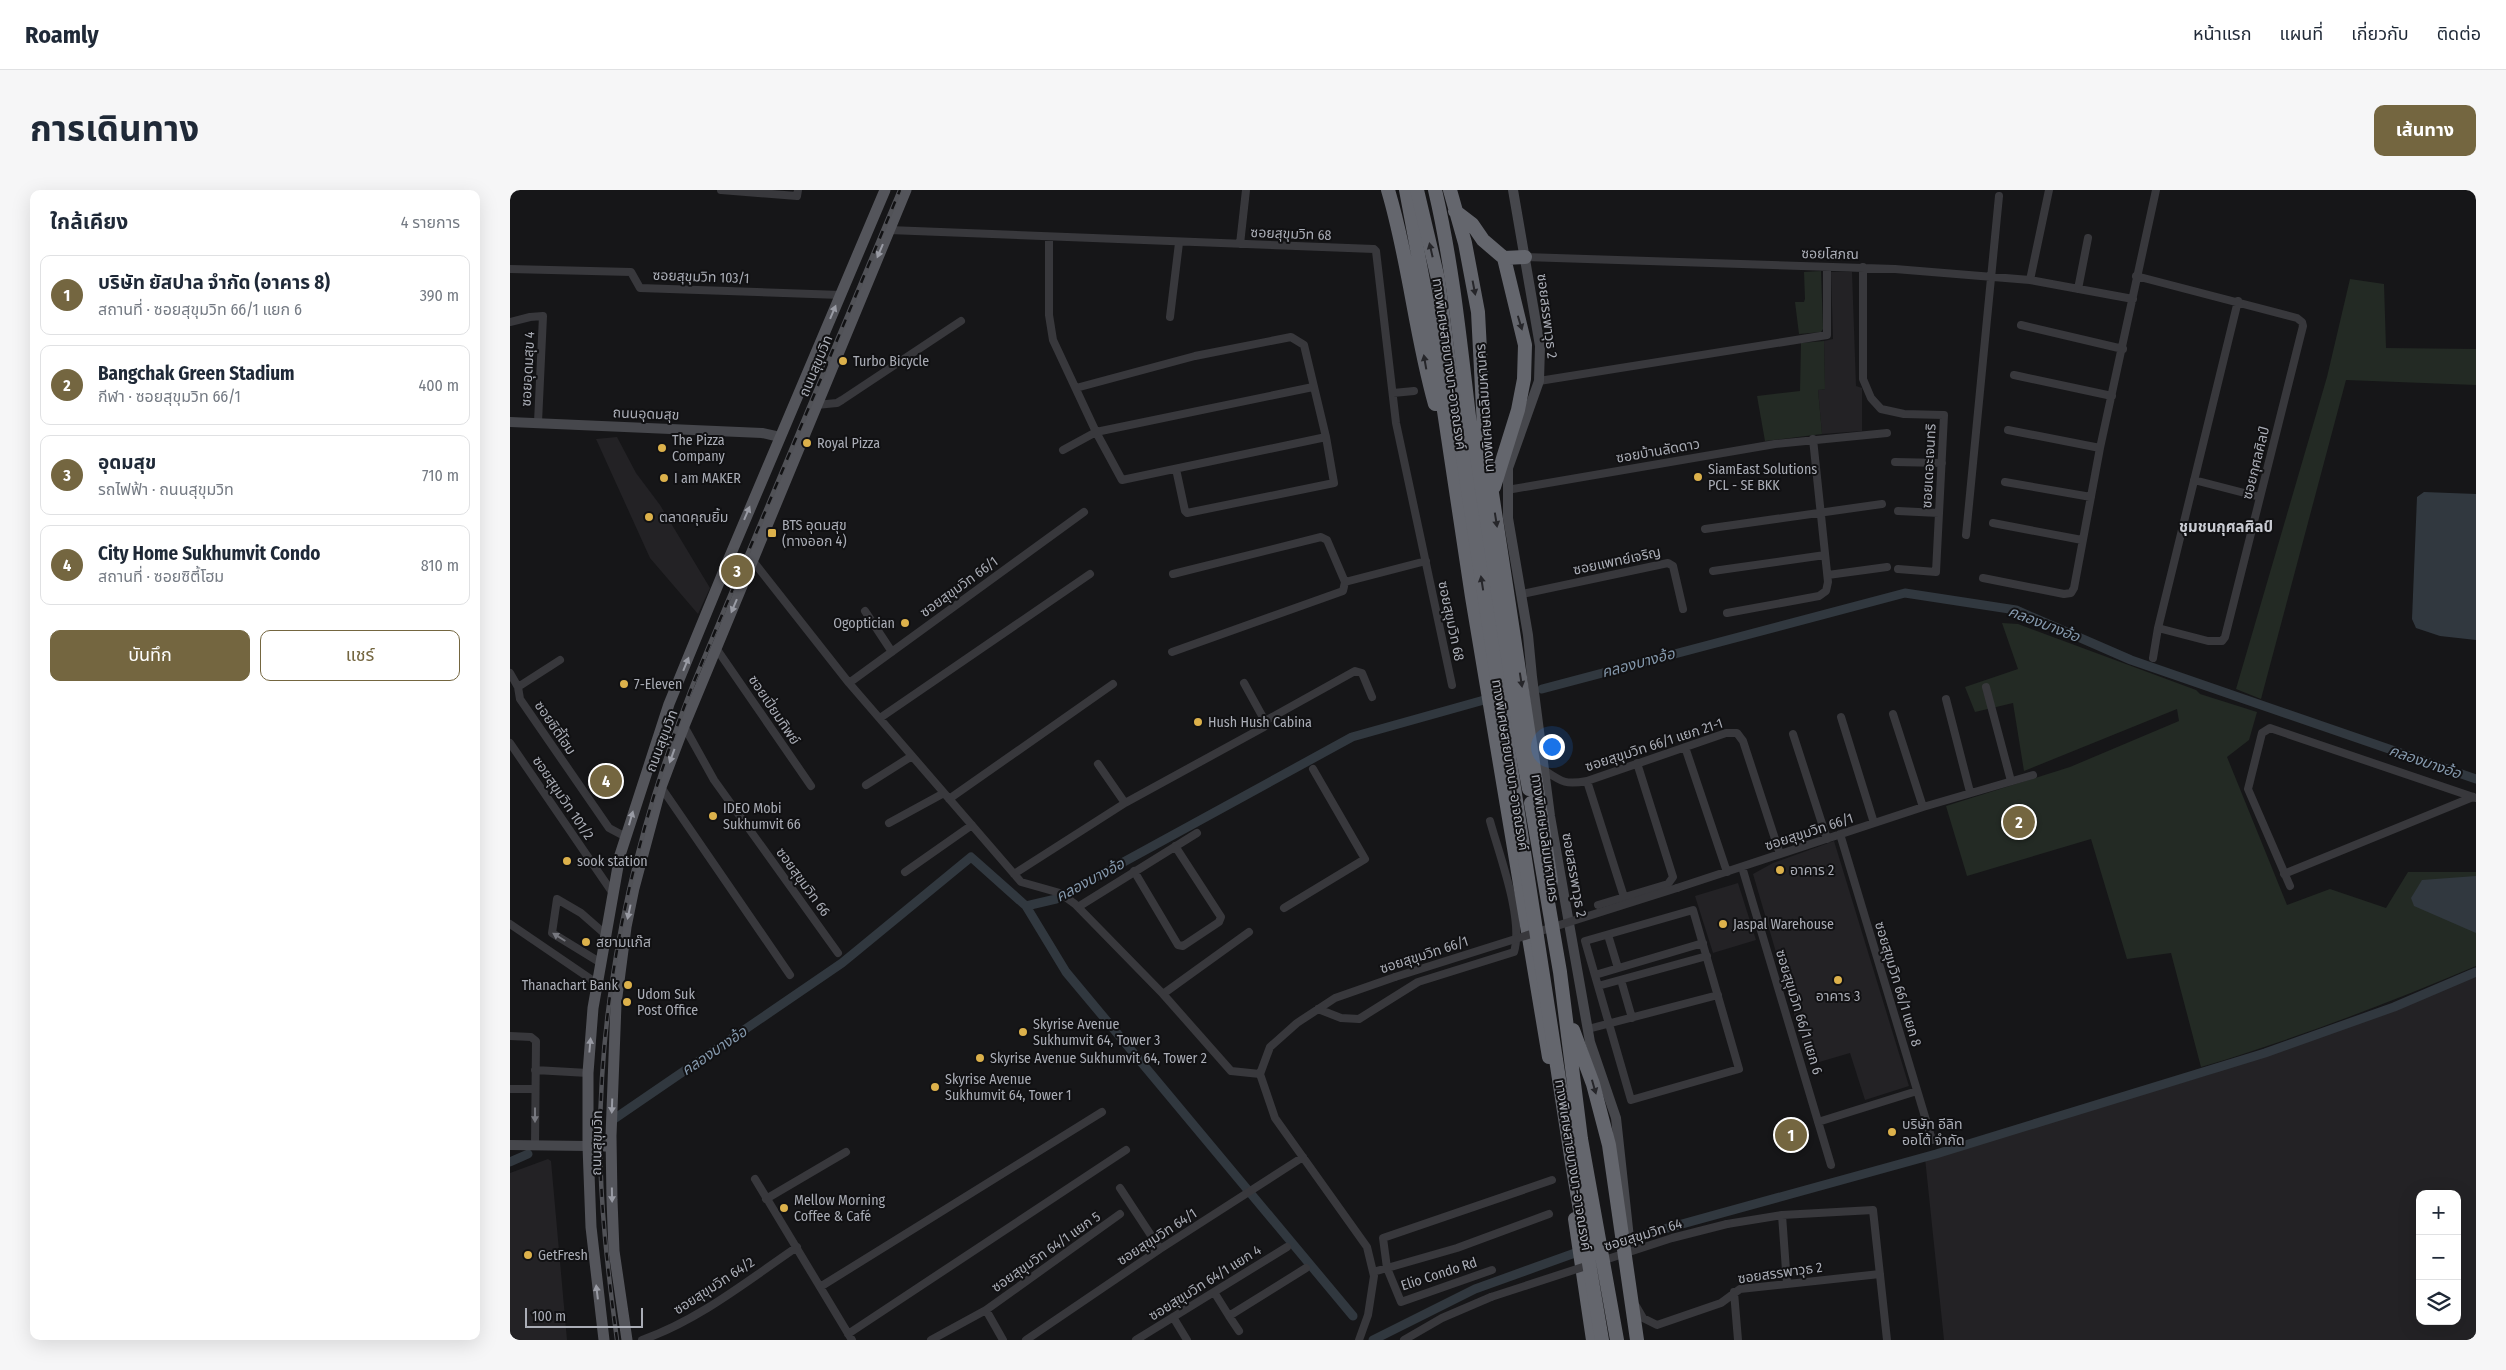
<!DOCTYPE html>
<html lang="th">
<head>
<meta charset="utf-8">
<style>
  body { margin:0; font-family:"Fira Sans Condensed","Noto Sans Thai",sans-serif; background:#f6f6f7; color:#1f2937 }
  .controls { position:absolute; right:15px; bottom:15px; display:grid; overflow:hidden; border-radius:10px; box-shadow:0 5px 20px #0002 }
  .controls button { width:45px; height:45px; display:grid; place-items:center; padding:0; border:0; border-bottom:1px solid #e0e1e3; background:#fff; color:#1f2937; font:25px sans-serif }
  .scale { position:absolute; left:15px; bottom:12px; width:118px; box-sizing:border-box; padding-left:5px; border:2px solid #aaadb6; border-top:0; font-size:14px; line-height:18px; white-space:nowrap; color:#aaadb6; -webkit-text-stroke:4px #111113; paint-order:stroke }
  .you { position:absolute; left:1041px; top:556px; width:18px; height:18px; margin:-12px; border:4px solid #fff; border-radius:50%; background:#1a73e8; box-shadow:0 0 0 8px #1a73e833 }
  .badge { display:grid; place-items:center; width:32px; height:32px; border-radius:50%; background:#746640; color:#fff; font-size:16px; font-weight:700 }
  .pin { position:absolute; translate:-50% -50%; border:2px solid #fff; box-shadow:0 1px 5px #0006 }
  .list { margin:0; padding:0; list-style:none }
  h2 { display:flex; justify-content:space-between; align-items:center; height:65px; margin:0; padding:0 20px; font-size:21px }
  h2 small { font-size:16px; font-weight:400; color:#747a83 }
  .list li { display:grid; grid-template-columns:32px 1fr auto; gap:15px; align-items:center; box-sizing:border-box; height:80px; margin:0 10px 10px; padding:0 10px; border:1px solid #e0e1e3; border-radius:10px }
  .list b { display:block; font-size:19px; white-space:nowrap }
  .list p { margin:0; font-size:16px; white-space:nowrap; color:#747a83 }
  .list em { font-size:16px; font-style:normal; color:#747a83 }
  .actions { display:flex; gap:10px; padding:15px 20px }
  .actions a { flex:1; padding:11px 0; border:1px solid #746640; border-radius:10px; text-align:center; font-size:18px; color:#746640 }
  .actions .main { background:#746640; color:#fff }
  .icon { flex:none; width:28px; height:28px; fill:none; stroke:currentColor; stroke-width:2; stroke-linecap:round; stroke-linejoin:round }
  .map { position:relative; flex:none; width:1966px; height:1150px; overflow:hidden; border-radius:10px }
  header { display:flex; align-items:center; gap:30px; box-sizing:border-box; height:70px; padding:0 25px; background:#fff; border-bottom:1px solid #e0e1e3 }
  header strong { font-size:24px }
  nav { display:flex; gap:28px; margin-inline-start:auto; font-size:18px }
  .intro { display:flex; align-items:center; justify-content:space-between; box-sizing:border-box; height:120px; padding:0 30px }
  h1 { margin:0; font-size:35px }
  .button { padding:12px 22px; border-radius:10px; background:#746640; color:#fff; font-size:18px; font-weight:700 }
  main { display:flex; gap:30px; padding:0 30px }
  aside { flex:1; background:#fff; border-radius:10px; box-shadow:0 5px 20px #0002 }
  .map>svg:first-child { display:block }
  .built { fill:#232225; fill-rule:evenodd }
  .green { fill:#232a24 }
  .water { fill:#31383f }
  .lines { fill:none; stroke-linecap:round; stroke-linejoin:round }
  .canal { stroke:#31383f; stroke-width:9 }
  .street { stroke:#38383c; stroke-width:8 }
  .secondary { stroke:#46474c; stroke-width:10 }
  .primary { stroke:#54555b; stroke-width:11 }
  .highway { stroke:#64666d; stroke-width:14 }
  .rail-casing { stroke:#515257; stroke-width:4.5 }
  .rail { stroke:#111113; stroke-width:2.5; stroke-dasharray:8; stroke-linecap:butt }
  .street-bridge { stroke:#38383c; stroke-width:8 }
  .highway-bridge { stroke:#64666d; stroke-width:14 }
  .oneway { fill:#26262a }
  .oneway2 { fill:#999ba4 }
  .oneway3 { fill:#77787f }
  .poi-dot { fill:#dcb14b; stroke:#111113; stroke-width:2 }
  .labels { text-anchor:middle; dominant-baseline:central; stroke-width:4; stroke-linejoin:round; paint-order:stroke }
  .street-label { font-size:14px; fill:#aaadb6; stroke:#111113 }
  .poi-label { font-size:14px; fill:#aaadb6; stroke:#111113; text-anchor:start }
  .neighbourhood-label { font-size:15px; font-weight:bold; fill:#caccd3; stroke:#111113 }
  .water-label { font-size:15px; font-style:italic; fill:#8599ad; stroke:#111113 }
</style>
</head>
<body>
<header>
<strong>Roamly</strong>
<nav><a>หน้าแรก</a><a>แผนที่</a><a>เกี่ยวกับ</a><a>ติดต่อ</a></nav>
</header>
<div class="intro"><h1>การเดินทาง</h1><a class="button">เส้นทาง</a></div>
<main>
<aside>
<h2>ใกล้เคียง<small>4 รายการ</small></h2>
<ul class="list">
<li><span class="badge">1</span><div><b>บริษัท ยัสปาล จำกัด (อาคาร 8)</b><p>สถานที่ · ซอยสุขุมวิท 66/1 แยก 6</p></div><em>390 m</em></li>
<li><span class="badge">2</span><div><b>Bangchak Green Stadium</b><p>กีฬา · ซอยสุขุมวิท 66/1</p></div><em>400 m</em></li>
<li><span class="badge">3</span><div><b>อุดมสุข</b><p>รถไฟฟ้า · ถนนสุขุมวิท</p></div><em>710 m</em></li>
<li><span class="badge">4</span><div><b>City Home Sukhumvit Condo</b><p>สถานที่ · ซอยซิตี้โฮม</p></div><em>810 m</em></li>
</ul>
<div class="actions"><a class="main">บันทึก</a><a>แชร์</a></div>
</aside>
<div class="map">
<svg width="1966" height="1150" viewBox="0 0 1966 1150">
  <rect width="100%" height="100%" fill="#161618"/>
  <path class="built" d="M1321,82H1342L1346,196L1352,198V241L1312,244L1308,200L1315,199L1314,151L1323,149Z
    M107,247L126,283L150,315L200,398L188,424L140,368L86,249Z
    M1324,651L1399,896L1355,910L1340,863L1299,875L1243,684L1263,673Z
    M1228,693L1246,750L1203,763L1185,706Z
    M1966,783V1150H1434L1415,968L1698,885L1844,833ZM1910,1004H1947V1131H1910Z
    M38,969L41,971L57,1150H0V983Z"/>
  <path class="green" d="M1311,81L1313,139L1311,142L1289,144L1285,112H1294L1295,109L1294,82Z
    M1840,89L1874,94L1876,158L1966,159V195L1836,190L1751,509L1726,499L1817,187Z
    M1314,151L1315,199L1308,200L1312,244L1255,251L1247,206L1290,201L1291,153Z
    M1492,433L1508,434L1686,500L1690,504L1747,522L1739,550L1717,567L1777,715L1820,699L1876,718L1898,682H1966V776C1876,814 1785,849 1691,877L1661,763L1617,769L1581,649L1457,686L1436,616L1560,577L1669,531L1667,519L1514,581L1503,513L1465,522L1455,497L1508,479Z"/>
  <path class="water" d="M1914,302L1966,304V450L1930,446L1906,438L1902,429L1907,307Z
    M1966,686V743L1904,716L1901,708L1912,690Z"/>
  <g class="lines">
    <path class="canal" d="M1032,499L1395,403L1506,420L1621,470L1966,589
      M516,716L556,782L843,1126
      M104,929L332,773L461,667L516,716L546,709L842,547L974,510
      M0,972L18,964
      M1125,1047L1426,964L1755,863L1884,817L1966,782
      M863,1150L965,1099L1065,1063"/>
    <path class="street" d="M211,0L287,6L288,0
      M379,40L864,59L866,61L886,233L942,495
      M539,47V125L543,150L586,242L612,290L816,247
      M730,54L736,0
      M1015,67L1385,79L1520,90L1623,109
      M1353,77V189L1361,208L1371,219L1394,224L1434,225L1426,382L1388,379
      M0,79L121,82L130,98L331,105
      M1626,86L1787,128L1792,132L1793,136L1715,447L1712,451H1698L1648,438
      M1520,90L1539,0
      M1568,99L1578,48
      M660,127L669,53
      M0,132L20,127L33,126L28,232
      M1511,135L1613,159
      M1504,185L1602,206
      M1029,191L1317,145V78
      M566,198L685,166L781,147L794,155L816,247L824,293L677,323L675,321L666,279
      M883,203L904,201
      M306,215L327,213L332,210L451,131
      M1498,240L1590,258
      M553,260L586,242L803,197
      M1385,272L1432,273
      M1684,290L1750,307
      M1495,292L1581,307
      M997,300L1265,254L1377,243
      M1388,321L1429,323
      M1483,333L1572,350
      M1195,339L1372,314
      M1456,345L1489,6
      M243,371L339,493L511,692L550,703L565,714L653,804L721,881L750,884
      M1203,381L1315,365
      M663,384L811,347L817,350L835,392
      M1318,385L1377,377
      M1473,388L1554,404L1561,403L1564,398L1590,258L1646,0
      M1012,404L1158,373L1163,376L1173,419
      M355,421L382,462
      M1217,423L1309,406L1316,401L1318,392L1303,249
      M206,458L301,596
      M662,462L833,401L835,392L916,371
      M1643,468L1648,438L1728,111
      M0,483L8,497L10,509L99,638L116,647
      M339,493L574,322
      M8,497L50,470
      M1476,497L1501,591
      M1436,509L1460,602
      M1383,524L1413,617
      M1331,527L1364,633
      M370,528L580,384
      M755,531L845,481L852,483L862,507
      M174,536L204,590L328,763
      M1283,544L1317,649
      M0,553L102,702
      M1175,557L1217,682
      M588,574L615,613
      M1034,580C1052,592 1055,595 1077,591L1216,543H1227L1233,551L1270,664
      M1077,591L1114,707
      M356,595L402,566
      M151,597L280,785
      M439,609L603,494
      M379,633L434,603
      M1330,644L1422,950
      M1232,677L1321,975
      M624,681L668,755L673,756L709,732L711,727L665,656
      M395,682L462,635
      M504,684L615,613L754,537L755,531L734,493
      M1774,684L1963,607
      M1780,696L1738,599L1752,543L1760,538L1966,608
      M1167,698L1413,617L1523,585
      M1088,715L1158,694L1163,687L1127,573
      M568,717L687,643
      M774,718L855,669L803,579
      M1183,720L1229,879L1121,910L1075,751Z
      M0,734L88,794
      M1098,745L1108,778
      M91,773L42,743L47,709L71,723L95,744
      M1085,785L1193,753
      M1111,790L1122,828
      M1088,796L1197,766
      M653,804L739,742
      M808,819L831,828L849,829L908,792L1004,762C1014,729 989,664 980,631
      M1078,839L1208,805
      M0,846L21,847L26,851L25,955
      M25,880L78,883
      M750,884L765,928L857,1057L864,1086L858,1125L849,1150
      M750,884L760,857L787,833L825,808L885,787
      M0,899H25
      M1308,932L1407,901
      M245,989L342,1150
      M610,998L650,1059
      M256,1009L336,962
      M1272,1025L1277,1094
      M1217,1034L1272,1025L1363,1020L1377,1150
      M982,1080L891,1112L877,1078L873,1048L1042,990
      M863,1082L947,1058L1039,1024
      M310,1097L592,922
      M704,1102L719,1126L796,1078
      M1224,1102L1228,1150
      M1126,1116L1133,1128L1147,1135L1211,1113L1230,1099L1370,1084
      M476,1120L610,1024
      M719,1126L729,1141
      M663,1127L677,1150
      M338,1144L616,960
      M132,1150C189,1130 237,1091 287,1057
      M421,1150L476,1120L493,1150
      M516,1150L650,1059L793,967
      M626,1150L777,1057
      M894,1150L932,1128L981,1107"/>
    <path class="secondary" d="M1003,0L1030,156L1029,191L998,278V328L1018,445L1022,487L1040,626L1080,852L1106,928L1119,1048
      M0,232L252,243L270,247
      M0,955L78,956"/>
    <path class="primary" d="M78,956H101
      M94,1150L81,1037L78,956V883L83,818L110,665L159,514L217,373L375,0
      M117,1150L104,1061L102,1010L101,946L106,814L116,737L124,698L151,597L174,536L396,0"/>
    <path class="highway" d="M878,0C899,70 905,143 925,214
      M896,0L920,128L962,407L1039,867
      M925,0C945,85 952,173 963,259C978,373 998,486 1019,599
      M940,0L955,53L968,122L975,257L1041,691
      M945,21L962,34L973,50L994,68L1015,155L1014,189L1008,220L984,297
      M994,68L1015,67
      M1065,1029L1083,1150"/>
    <g class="rail-casing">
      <path id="rail" d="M107,1150C98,1083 90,1015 90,947C91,790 126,639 183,494L390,0"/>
    </g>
    <use href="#rail" class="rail"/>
    <path class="street-bridge" d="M885,787L1167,698
      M981,1107L1162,1048L1217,1034"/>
    <path class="highway-bridge" d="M907,0L928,89L943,203L1062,973L1092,1150
      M1021,613L1050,782L1071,949L1107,1150
      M1063,840L1083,894L1099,955L1127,1150"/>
  </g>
  <defs><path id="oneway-solid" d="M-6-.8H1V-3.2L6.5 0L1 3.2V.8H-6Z" transform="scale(1.25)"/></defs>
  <g class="oneway">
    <use href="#oneway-solid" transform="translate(921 60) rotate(-103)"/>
    <use href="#oneway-solid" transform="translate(964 98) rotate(79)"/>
    <use href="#oneway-solid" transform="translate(1010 133) rotate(73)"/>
    <use href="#oneway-solid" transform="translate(915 172) rotate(-100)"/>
    <use href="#oneway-solid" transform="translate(986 330) rotate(81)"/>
    <use href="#oneway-solid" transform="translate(972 393) rotate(-99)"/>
    <use href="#oneway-solid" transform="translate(1011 490) rotate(81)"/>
    <use href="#oneway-solid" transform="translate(1084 897) rotate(74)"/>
  </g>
  <g class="oneway2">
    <use href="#oneway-solid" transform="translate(370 61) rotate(113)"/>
    <use href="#oneway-solid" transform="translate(323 122) rotate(-67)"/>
    <use href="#oneway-solid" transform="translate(237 323) rotate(-67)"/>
    <use href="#oneway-solid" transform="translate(224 416) rotate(113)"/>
    <use href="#oneway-solid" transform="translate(176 474) rotate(-68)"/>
    <use href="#oneway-solid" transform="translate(162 566) rotate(110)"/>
    <use href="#oneway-solid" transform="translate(121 628) rotate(-74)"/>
    <use href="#oneway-solid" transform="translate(119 722) rotate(102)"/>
    <use href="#oneway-solid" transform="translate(80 855) rotate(-85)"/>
    <use href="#oneway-solid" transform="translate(102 916) rotate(92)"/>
    <use href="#oneway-solid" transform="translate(102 1005) rotate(89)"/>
    <use href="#oneway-solid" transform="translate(87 1102) rotate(-97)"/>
  </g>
  <g class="oneway3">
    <use href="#oneway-solid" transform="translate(49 747) rotate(-148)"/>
    <use href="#oneway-solid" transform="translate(25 925) rotate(90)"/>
  </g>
  <g class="poi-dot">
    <circle cx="333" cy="171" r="5"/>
    <circle cx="297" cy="253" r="5"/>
    <circle cx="152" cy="258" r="5"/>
    <circle cx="1188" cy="287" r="5"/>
    <circle cx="154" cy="288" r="5"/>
    <circle cx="139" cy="327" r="5"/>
    <rect x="257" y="338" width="10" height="10" rx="2.5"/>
    <circle cx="395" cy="433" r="5"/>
    <circle cx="114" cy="494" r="5"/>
    <circle cx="688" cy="532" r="5"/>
    <circle cx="203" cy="626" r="5"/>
    <circle cx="57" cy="671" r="5"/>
    <circle cx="1270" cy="680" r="5"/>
    <circle cx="1213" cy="734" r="5"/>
    <circle cx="76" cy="752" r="5"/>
    <circle cx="1328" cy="790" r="5"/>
    <circle cx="118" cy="795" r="5"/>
    <circle cx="117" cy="812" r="5"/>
    <circle cx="513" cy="842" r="5"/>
    <circle cx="470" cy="868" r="5"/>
    <circle cx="425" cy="897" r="5"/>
    <circle cx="1382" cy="942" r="5"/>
    <circle cx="274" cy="1018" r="5"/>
    <circle cx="18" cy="1065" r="5"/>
  </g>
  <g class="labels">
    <g class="street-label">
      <text transform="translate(781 44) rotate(2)">ซอยสุขุมวิท 68</text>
      <text transform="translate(1320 64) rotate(1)">ซอยโสภณ</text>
      <text transform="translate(191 87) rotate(2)">ซอยสุขุมวิท 103/1</text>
      <text transform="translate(1037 126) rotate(83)">ซอยสรรพาวุธ 2</text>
      <text transform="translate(939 174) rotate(82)">ทางพิเศษสายบางนา-อาจณรงค์</text>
      <text transform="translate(306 176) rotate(-67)">ถนนสุขุมวิท</text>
      <text transform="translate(18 179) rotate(-87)">ซอยอุดมสุข 4</text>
      <text transform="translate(975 218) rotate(-94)">ทางพิเศษเฉลิมมหานคร</text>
      <text transform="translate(136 224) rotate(2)">ถนนอุดมสุข</text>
      <text transform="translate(1148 261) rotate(-10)">ซอยบ้านลัดดาว</text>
      <text transform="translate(1746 273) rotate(-76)">ซอยกุศลศิลป์</text>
      <text transform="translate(1419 276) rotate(-87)">ซอยเดอะเจนทริ</text>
      <text transform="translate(1107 371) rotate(-12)">ซอยแพทย์เจริญ</text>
      <text transform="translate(449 397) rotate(-36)">ซอยสุขุมวิท 66/1</text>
      <text transform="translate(941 431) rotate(78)">ซอยสุขุมวิท 68</text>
      <text transform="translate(264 520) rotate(56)">ซอยเปี่ยมทิพย์</text>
      <text transform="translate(45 538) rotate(56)">ซอยซิตี้โฮม</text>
      <text transform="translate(152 551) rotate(-69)">ถนนสุขุมวิท</text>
      <text transform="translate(1144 555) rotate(-18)">ซอยสุขุมวิท 66/1 แยก 21-1</text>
      <text transform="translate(1000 575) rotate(81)">ทางพิเศษสายบางนา-อาจณรงค์</text>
      <text transform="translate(53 608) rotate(56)">ซอยสุขุมวิท 101/2</text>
      <text transform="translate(1299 642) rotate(-18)">ซอยสุขุมวิท 66/1</text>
      <text transform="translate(1035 648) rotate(82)">ทางพิเศษเฉลิมมหานคร</text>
      <text transform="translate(1064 685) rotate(80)">ซอยสรรพาวุธ 2</text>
      <text transform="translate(293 692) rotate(54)">ซอยสุขุมวิท 66</text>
      <text transform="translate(914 765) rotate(-18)">ซอยสุขุมวิท 66/1</text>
      <text transform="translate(1388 794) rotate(73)">ซอยสุขุมวิท 66/1 แยก 8</text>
      <text transform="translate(1289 822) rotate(73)">ซอยสุขุมวิท 66/1 แยก 6</text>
      <text transform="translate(87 953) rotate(-89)">ถนนสุขุมวิท</text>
      <text transform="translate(1063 975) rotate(81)">ทางพิเศษสายบางนา-อาจณรงค์</text>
      <text transform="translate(1133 1045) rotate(-17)">ซอยสุขุมวิท 64</text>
      <text transform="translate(647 1047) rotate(-33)">ซอยสุขุมวิท 64/1</text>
      <text transform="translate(536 1062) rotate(-35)">ซอยสุขุมวิท 64/1 แยก 5</text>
      <text transform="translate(1270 1083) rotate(-8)">ซอยสรรพาวุธ 2</text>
      <text transform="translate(929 1084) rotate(-18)">Elio Condo Rd</text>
      <text transform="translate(695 1093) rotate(-32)">ซอยสุขุมวิท 64/1 แยก 4</text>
      <text transform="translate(204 1096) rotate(-33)">ซอยสุขุมวิท 64/2</text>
    </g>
    <g class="poi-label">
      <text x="343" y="171">Turbo Bicycle</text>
      <text x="162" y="250">The Pizza<tspan x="162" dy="16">Company</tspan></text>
      <text x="307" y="253">Royal Pizza</text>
      <text x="1198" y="279">SiamEast Solutions<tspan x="1198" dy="16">PCL - SE BKK</tspan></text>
      <text x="164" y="288">I am MAKER</text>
      <text x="149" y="327">ตลาดคุณยิ้ม</text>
      <text x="272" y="335">BTS อุดมสุข<tspan x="272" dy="16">(ทางออก 4)</tspan></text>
      <text x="385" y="433" text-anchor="end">Ogoptician</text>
      <text x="124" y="494">7-Eleven</text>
      <text x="698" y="532">Hush Hush Cabina</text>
      <text x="213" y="618">IDEO Mobi<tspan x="213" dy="16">Sukhumvit 66</tspan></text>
      <text x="67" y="671">sook station</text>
      <text x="1280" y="680">อาคาร 2</text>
      <text x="1223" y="734">Jaspal Warehouse</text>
      <text x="86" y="752">สยามแก๊ส</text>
      <text x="108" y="795" text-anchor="end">Thanachart Bank</text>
      <text x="127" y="804">Udom Suk<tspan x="127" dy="16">Post Office</tspan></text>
      <text x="1328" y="806" text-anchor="middle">อาคาร 3</text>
      <text x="523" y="834">Skyrise Avenue<tspan x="523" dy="16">Sukhumvit 64, Tower 3</tspan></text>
      <text x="480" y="868">Skyrise Avenue Sukhumvit 64, Tower 2</text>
      <text x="435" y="889">Skyrise Avenue<tspan x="435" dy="16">Sukhumvit 64, Tower 1</tspan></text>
      <text x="1392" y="934">บริษัท อีลิท<tspan x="1392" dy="16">ออโต้ จำกัด</tspan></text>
      <text x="284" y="1010">Mellow Morning<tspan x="284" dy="16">Coffee &amp; Café</tspan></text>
      <text x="28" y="1065">GetFresh</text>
    </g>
    <g class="neighbourhood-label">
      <text x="1716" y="337">ชุมชนกุศลศิลป์</text>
    </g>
    <g class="water-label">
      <text transform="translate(1534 434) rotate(21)">คลองบางอ้อ</text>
      <text transform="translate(1128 473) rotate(-15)">คลองบางอ้อ</text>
      <text transform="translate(1915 572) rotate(19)">คลองบางอ้อ</text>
      <text transform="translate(580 690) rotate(-28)">คลองบางอ้อ</text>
      <text transform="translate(204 861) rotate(-34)">คลองบางอ้อ</text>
    </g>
  </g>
</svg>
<div class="controls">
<button>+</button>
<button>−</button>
<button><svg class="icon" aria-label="layers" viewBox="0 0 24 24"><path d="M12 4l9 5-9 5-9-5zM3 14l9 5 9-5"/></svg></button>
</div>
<div class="scale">100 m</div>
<div class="you"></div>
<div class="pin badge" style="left:1281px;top:945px">1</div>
<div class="pin badge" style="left:1509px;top:632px">2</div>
<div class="pin badge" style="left:227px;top:381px">3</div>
<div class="pin badge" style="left:96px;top:591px">4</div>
</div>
</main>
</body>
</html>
